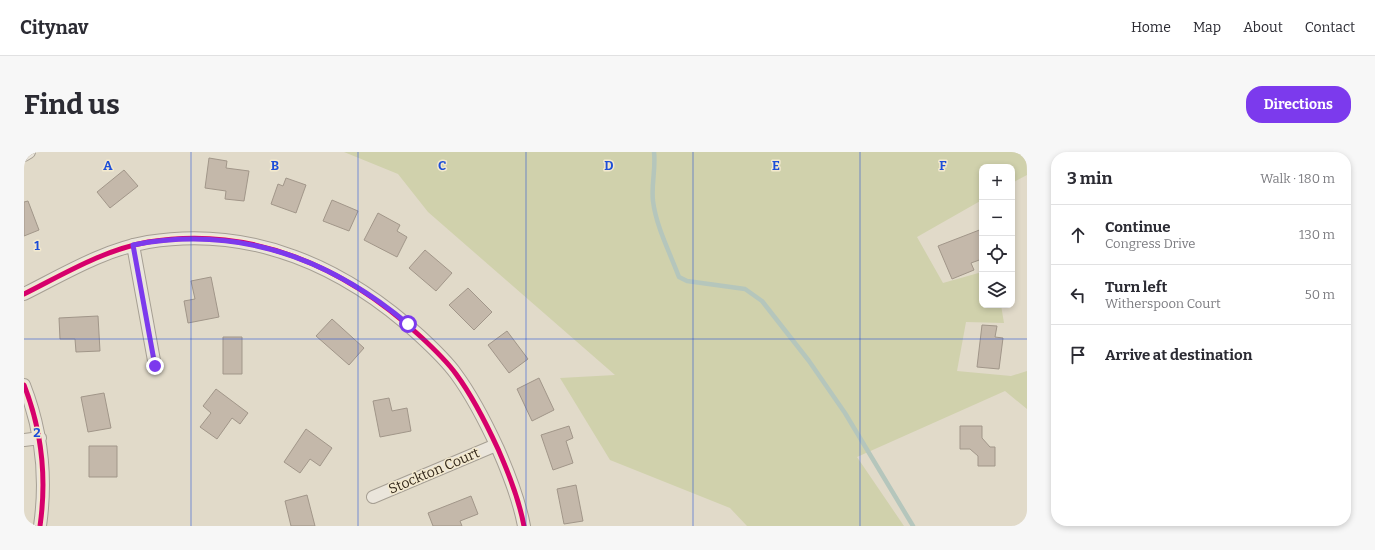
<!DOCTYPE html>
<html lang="en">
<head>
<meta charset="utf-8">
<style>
  body { margin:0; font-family:Bitter,serif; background:#f7f7f7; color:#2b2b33 }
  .controls { position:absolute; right:12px; top:12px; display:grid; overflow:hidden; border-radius:8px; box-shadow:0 2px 6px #0003 }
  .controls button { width:36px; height:36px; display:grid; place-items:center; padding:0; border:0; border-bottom:1px solid #e1e1e2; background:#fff; color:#2b2b33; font:20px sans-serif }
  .stop { position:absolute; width:12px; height:12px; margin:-9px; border:3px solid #7c3aed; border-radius:50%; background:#fff }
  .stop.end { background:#7c3aed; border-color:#fff; box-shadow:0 1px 4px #0008 }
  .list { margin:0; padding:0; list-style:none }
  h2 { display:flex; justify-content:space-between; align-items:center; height:52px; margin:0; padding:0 16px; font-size:17px }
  h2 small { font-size:13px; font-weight:400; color:#7c7c81 }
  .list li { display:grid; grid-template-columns:26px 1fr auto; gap:12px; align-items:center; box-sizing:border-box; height:60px; padding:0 16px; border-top:1px solid #e1e1e2 }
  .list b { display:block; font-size:15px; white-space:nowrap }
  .list p { margin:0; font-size:13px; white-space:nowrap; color:#7c7c81 }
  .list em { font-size:13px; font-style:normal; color:#7c7c81 }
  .icon { flex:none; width:22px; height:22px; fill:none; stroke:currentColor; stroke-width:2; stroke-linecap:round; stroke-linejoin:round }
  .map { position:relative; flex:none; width:1003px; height:374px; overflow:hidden; border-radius:16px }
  header { display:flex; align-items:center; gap:24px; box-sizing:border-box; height:56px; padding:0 20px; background:#fff; border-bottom:1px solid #e1e1e2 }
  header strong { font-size:19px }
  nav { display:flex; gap:22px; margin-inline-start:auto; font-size:14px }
  .intro { display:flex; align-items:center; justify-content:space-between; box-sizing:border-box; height:96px; padding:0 24px }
  h1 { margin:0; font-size:28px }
  .button { padding:10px 18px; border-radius:16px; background:#7c3aed; color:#fff; font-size:14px; font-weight:700 }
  main { display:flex; gap:24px; padding:0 24px }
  aside { flex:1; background:#fff; border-radius:16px; box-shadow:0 2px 6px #0003 }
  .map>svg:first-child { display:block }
  .green { fill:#d0d1ac }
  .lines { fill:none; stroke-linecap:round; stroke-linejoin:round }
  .stream { stroke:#b5c6bc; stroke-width:4.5 }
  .building { fill:#c4b8aa; stroke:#a19689 }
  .minor-casing { stroke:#a69f93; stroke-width:14 }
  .minor { stroke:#eae5db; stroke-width:12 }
  .cycleway-casing { stroke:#f3e9ce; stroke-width:8 }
  .cycleway { stroke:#d6006c; stroke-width:5 }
  .route { stroke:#7c3aed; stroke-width:5 }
  .grid { fill:none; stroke:#1d4ed8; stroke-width:1; stroke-opacity:0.55 }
  .labels { text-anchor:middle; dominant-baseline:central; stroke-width:3; stroke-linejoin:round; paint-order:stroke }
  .street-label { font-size:14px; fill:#33281c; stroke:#f3e9ce }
  .grid-label { font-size:13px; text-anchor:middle; font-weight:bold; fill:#1d4ed8; stroke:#f3e9ce; stroke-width:3; stroke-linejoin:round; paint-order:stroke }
</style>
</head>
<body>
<header>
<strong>Citynav</strong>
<nav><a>Home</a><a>Map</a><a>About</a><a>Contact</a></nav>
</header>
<div class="intro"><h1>Find us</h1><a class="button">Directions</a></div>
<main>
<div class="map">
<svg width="1003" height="374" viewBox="0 0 1003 374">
  <rect width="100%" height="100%" fill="#e1dac9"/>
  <path class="green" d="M320,0H1002L1003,23L988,31V15H958V48L893,85L919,131L958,120V153H977L980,171L942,170L933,219L987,224L1003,219V257L981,239L833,305L880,374H723L706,356L586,308L536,226L591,223L404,60L374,22Z"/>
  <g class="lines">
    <path class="stream" d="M630,0C632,17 627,33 629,49C632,74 646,101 655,125L663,129L721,137L738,149L785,209L821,261L889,374"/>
  </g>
  <path class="building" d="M185,6L203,9L202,16L225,19L220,49L201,47L202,39L181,36Z
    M100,18L114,34L86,56L73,40Z
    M262,26L282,33L272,61L247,52L254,32L259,34Z
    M308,48L334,59L325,79L299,69Z
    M4,49L15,78L0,84V50Z
    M354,61L376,73L373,79L383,85L373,105L340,88Z
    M958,77V107L947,111L950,118L928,127L914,94Z
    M401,98L428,121L412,139L385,116Z
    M187,125L195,165L164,171L160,149L171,147L167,129Z
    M444,136L468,160L450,178L425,153Z
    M74,164L76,199L52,200L51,187H36L35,166Z
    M308,167L340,196L325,213L292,184Z
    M958,173L973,174L971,185L979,186L975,217L953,215Z
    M483,179L504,207L485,221L464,193Z
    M199,185H218V222H199Z
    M515,226L530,258L508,269L493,237Z
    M192,237L224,261L216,272L208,266L193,287L176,275L187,261L179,254Z
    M80,241L87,276L64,280L57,245Z
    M365,246L368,259L383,256L387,279L356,285L349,249Z
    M545,274L549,286L542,289L549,311L529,318L517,283Z
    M936,274H958V286L966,295H971V314H954V304L946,297H936Z
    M282,277L308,296L296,314L286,307L276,321L260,310Z
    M65,294H93V325H65Z
    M552,333L559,369L540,372L533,337Z
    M283,343L291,374H267L261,349Z
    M447,344L454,362L436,369L438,374H409L404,361Z"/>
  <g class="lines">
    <g class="minor-casing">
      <path id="minor" d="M0,3L5,0
        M109,93L131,214
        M0,142C40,122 79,98 124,90C228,73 321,115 396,184C409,196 422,208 432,222C449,245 462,271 474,297C485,322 495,347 500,374
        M0,233C18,279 23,325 16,374
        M0,288L16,286
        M349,345L472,293"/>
    </g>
    <use href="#minor" class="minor"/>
    <g class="cycleway-casing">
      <path id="cycleway" d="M0,142C40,122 79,98 124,90C228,73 321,115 396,184C409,196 422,208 432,222C449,245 462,271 474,297C485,322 495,347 500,374
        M0,233C18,279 23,325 16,374"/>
    </g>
    <use href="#cycleway" class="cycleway"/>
  </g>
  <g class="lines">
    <path class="route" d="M131,214L109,93C213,73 304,105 384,172"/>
  </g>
  <path class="grid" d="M167,0V374M334,0V374M502,0V374M669,0V374M836,0V374M0,187H1003"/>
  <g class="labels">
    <g class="street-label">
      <text transform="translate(410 319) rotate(-23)">Stockton Court</text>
    </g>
  </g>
  <g class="grid-label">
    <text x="84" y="18">A</text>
    <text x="251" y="18">B</text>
    <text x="418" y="18">C</text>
    <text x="585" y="18">D</text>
    <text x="752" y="18">E</text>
    <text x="919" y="18">F</text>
    <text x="13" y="98">1</text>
    <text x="13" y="285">2</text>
  </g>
</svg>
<div class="controls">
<button>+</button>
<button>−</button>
<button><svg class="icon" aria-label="locate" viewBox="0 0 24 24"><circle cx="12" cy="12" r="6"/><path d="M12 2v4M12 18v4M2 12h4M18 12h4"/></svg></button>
<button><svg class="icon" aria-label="layers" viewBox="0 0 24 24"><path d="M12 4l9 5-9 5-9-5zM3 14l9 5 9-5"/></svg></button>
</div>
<div class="stop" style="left:384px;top:172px"></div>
<div class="stop end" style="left:131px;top:214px"></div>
</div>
<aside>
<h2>3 min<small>Walk · 180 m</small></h2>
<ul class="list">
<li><svg class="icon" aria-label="ahead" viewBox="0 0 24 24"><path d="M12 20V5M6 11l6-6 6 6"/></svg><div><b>Continue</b><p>Congress Drive</p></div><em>130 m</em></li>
<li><svg class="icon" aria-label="left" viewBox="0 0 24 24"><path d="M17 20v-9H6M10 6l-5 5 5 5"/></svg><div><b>Turn left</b><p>Witherspoon Court</p></div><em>50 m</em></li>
<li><svg class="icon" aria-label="arrive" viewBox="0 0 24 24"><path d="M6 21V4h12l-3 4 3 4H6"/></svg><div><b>Arrive at destination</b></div></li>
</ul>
</aside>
</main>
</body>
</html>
